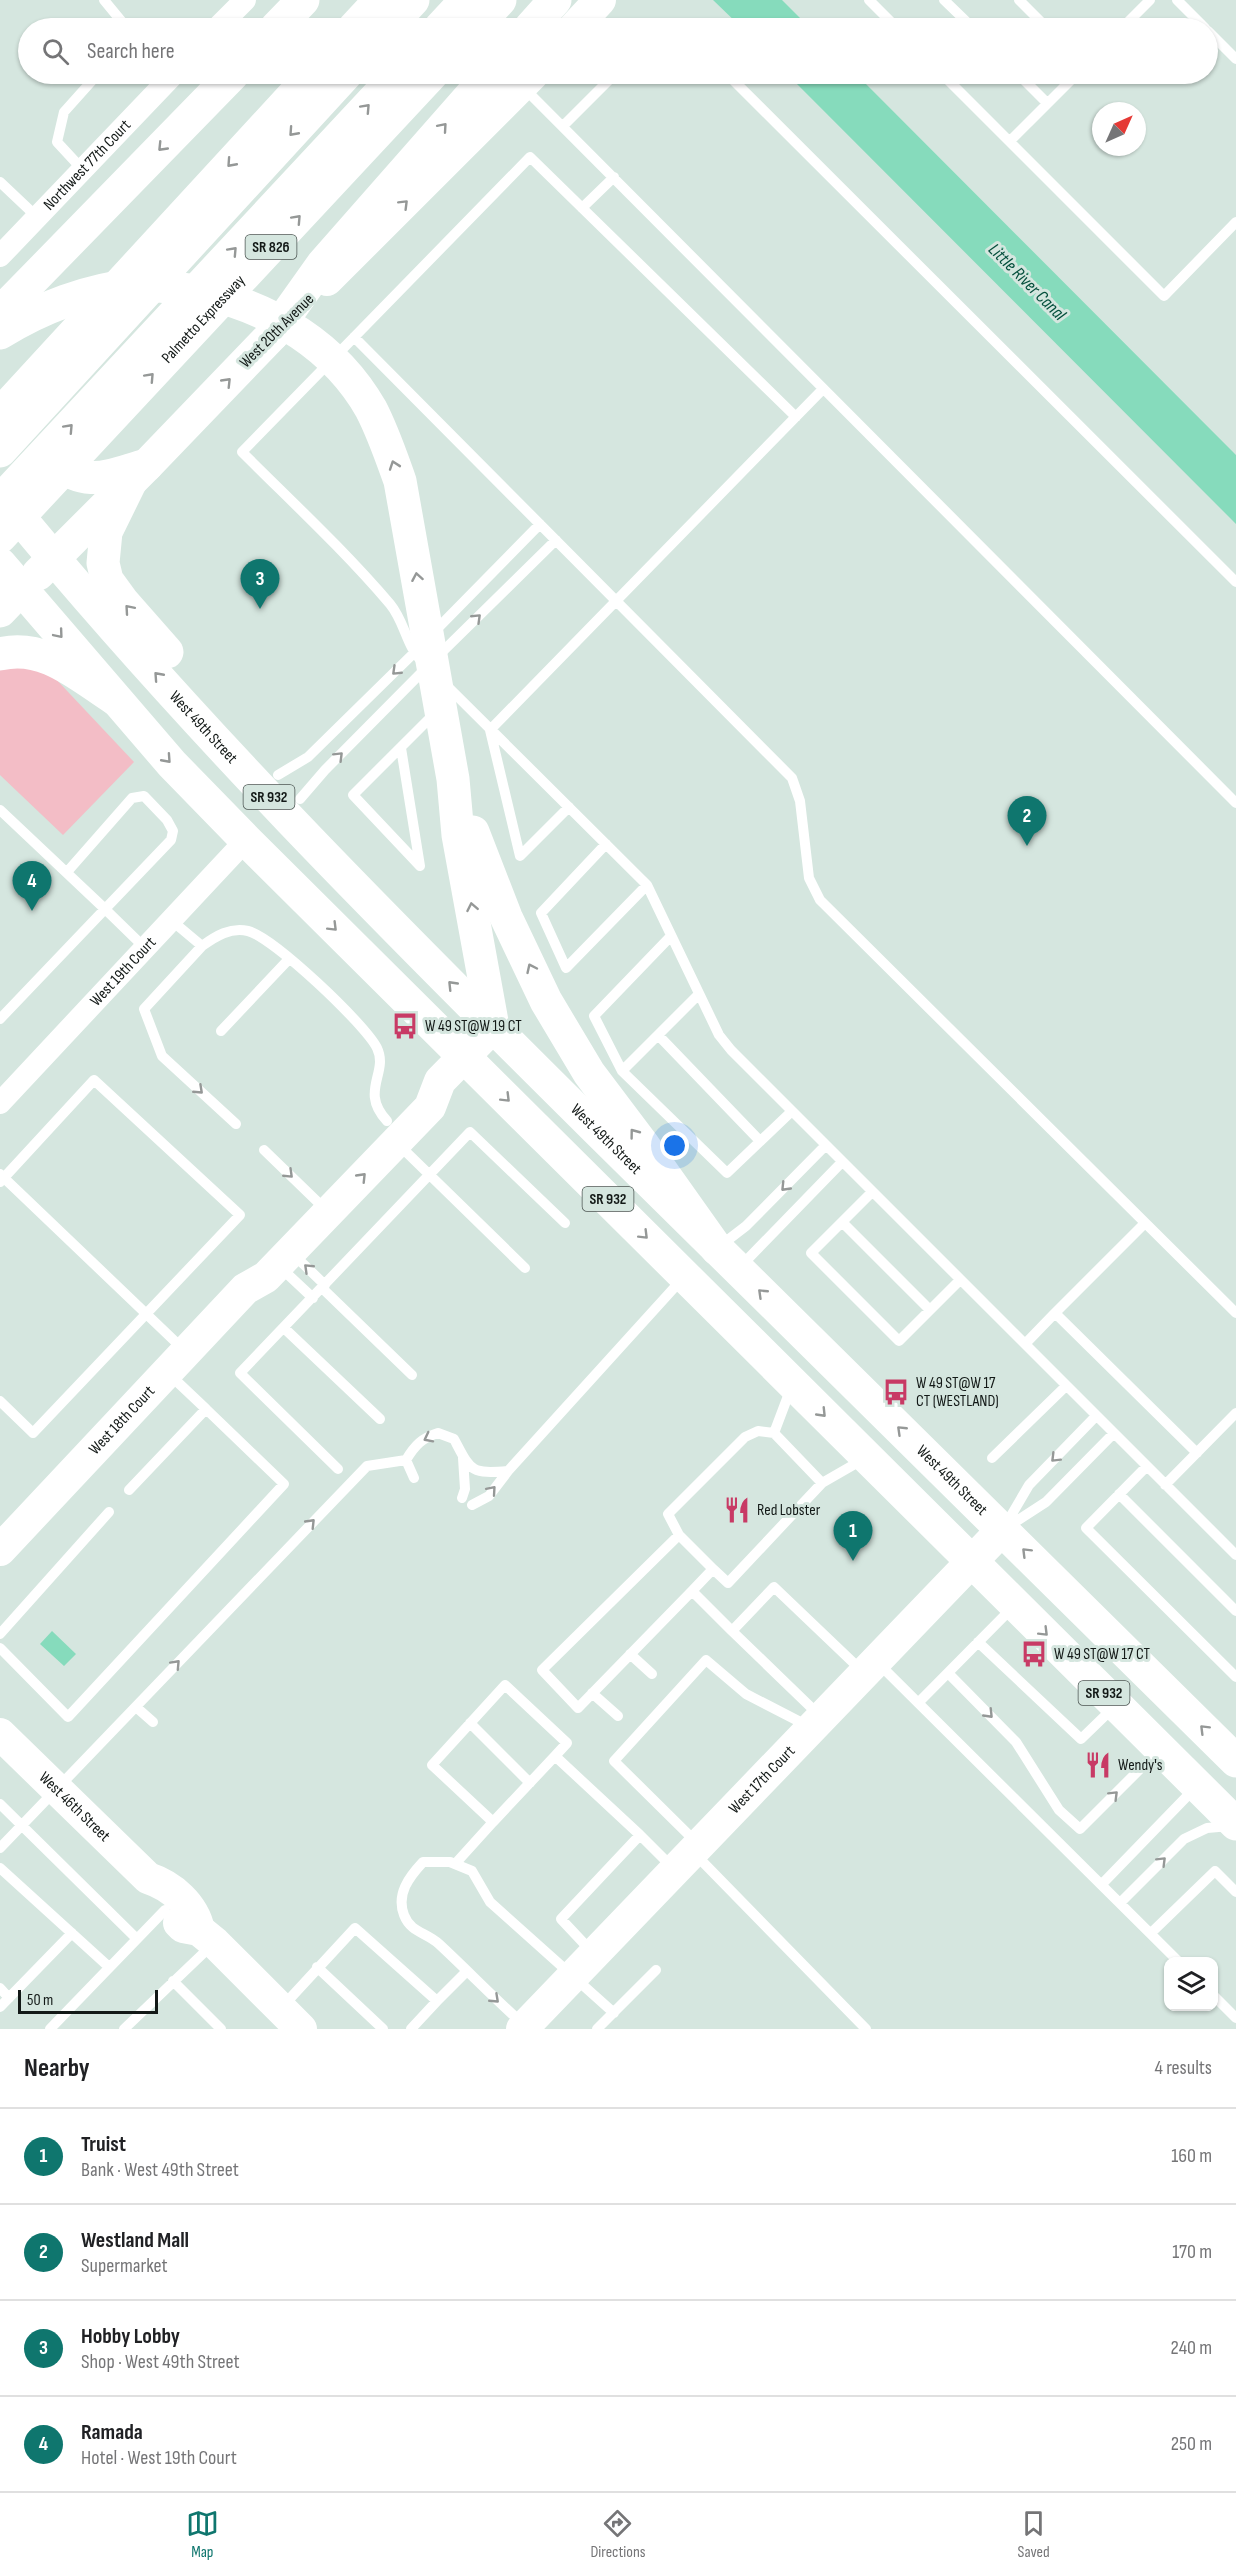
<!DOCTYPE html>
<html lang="en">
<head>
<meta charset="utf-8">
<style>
  body { margin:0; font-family:"Sofia Sans Condensed",sans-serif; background:#f6f6f6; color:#202124 }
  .controls { position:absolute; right:18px; bottom:18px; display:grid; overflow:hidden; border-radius:12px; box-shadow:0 2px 4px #0004 }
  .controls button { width:54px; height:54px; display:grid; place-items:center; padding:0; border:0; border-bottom:2px solid #e0e0e0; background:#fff; color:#202124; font:30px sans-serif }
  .compass { position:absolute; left:1092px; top:102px; width:54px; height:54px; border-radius:50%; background:#fff; box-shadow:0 2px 4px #0004; rotate:45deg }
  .scale { position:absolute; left:18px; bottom:15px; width:140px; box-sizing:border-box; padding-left:6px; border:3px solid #131917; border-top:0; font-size:16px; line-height:21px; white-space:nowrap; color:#131917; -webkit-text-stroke:4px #d5e6df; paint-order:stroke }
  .you { position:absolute; left:675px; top:1146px; width:21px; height:21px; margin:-15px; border:4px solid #fff; border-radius:50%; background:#1a73e8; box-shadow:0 0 0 9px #1a73e833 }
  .badge { display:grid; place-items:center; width:39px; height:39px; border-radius:50%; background:#0f766e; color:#fff; font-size:20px; font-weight:700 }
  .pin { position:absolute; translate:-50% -50px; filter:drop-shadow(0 2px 3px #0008) }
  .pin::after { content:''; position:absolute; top:32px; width:21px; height:18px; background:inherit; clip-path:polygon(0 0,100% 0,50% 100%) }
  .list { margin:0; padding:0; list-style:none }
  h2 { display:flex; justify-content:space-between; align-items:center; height:78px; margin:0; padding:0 24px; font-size:26px }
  h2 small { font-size:20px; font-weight:400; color:#757577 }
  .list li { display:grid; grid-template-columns:39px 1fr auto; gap:18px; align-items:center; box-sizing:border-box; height:96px; padding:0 24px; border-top:2px solid #e0e0e0 }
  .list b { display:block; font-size:22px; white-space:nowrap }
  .list p { margin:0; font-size:20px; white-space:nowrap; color:#757577 }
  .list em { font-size:20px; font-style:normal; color:#757577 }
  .icon { flex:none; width:33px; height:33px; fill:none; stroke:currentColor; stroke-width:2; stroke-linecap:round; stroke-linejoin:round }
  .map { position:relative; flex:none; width:1236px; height:2029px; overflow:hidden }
  .search { position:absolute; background:#fff; box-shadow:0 2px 4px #0004; left:18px; right:18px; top:18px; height:66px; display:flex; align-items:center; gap:15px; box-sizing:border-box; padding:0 21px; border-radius:33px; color:#757577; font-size:22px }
  .sheet { height:462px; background:#fff }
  nav { display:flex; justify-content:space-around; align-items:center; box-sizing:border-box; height:84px; border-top:2px solid #e0e0e0; background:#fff; font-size:16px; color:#757577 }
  nav a { display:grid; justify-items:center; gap:3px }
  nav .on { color:#0f766e }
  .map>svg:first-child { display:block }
  .green { fill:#f3bdc6 }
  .water { fill:#86dbbc }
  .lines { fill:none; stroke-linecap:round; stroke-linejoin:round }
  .lane { stroke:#fff; stroke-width:10 }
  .street { stroke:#fff; stroke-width:22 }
  .secondary { stroke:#fff; stroke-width:32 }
  .primary { stroke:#fff; stroke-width:33 }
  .highway { stroke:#fff; stroke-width:33 }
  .oneway { stroke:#959897 }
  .labels { text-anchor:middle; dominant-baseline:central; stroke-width:6; stroke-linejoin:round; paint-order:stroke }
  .shield { fill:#d5e6df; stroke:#4d5653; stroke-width:1.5 }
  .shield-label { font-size:15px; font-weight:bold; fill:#131917 }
  .street-label { font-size:16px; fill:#131917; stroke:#d5e6df }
  .poi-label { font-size:16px; fill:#131917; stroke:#d5e6df; text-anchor:start }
  .water-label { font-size:18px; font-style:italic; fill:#06503d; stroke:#d5e6df }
</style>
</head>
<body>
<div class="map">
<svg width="1236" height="2029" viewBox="0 0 1236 2029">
  <rect width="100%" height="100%" fill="#d5e6df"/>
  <path class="green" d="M0,663L21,664L54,677L134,762L63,835L0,775Z"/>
  <path class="water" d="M713,0H782L810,28H742Z
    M787,74H856L1236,455V524Z
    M52,1631L76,1654L64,1666L40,1644Z"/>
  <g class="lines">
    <path class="lane" d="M104,0L127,28
      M869,0L897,28
      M944,0L973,28
      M1019,0L1047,28
      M1177,0L1205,28
      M659,28C667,22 674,21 682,28
      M1122,28L1150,0
      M1208,31L1236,59
      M727,74L1236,582
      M942,74L1164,296L1236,222
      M1018,74L1047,103
      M523,87L1236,803
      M563,126L615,74
      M1010,141L1077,74
      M82,169L57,142L64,112L98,74
      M0,182L37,217
      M582,208L614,177
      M354,337L792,778L800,801L809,878L820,900L1236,1313
      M433,633L540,524
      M437,657L556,540
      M423,663C406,646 405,622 390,604C344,550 292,502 242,452L530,157L796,417
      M445,684L647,885L719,1035L731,1050L1236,1555
      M401,748L420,866L353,795L435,713
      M278,775L308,757L418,649
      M300,799L325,770L426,668
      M569,807L520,856L490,730L823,389
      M0,810L105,909L171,840L173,831L167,820L144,796L132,798L67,872
      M606,844L541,913L566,968L647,885
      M171,920L202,946C216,936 230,927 248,931C273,937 365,1024 377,1048C389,1073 359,1091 387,1121
      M671,936L594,1016L622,1071L727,1173L792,1111
      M202,946L144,1009L162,1056L236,1124
      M0,1019L105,909L145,948
      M221,1031L289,959
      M658,1035L760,1141
      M622,1071L699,994
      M399,1145L525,1268
      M264,1150L326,1210
      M0,1174L184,1350
      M0,1182L94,1080L240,1215L33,1433L0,1401
      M872,1192L811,1253L899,1341L960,1280
      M842,1222L930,1310
      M1145,1223L1055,1313L1197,1453
      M720,1246L746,1226L826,1145
      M293,1254L325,1285
      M280,1267L313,1298
      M740,1267L842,1162
      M322,1288L412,1375
      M284,1328L380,1419
      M1025,1344L1055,1313
      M169,1374L206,1409
      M774,1433L791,1388
      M992,1458L1066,1386
      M406,1460L414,1478
      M1147,1466L1086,1528L1236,1677
      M338,1469L240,1373L470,1132L565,1223
      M1165,1485L1236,1413
      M1119,1494L1236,1611
      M462,1498L465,1489L463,1458
      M472,1505L489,1496L508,1471L683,1278
      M1005,1526L1029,1485L1096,1416
      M1006,1528L1046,1502L1114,1433
      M679,1535L668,1514L745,1437L758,1431L774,1433L822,1483
      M713,1569L728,1583L822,1483L862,1460
      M692,1591L713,1569L679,1535L542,1670L578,1708L692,1591L732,1631
      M0,1634L109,1512
      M978,1642L1081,1739L1113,1708
      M0,1648L68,1717L284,1484L206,1409L129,1490
      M630,1654L652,1674
      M877,1662L1179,1962
      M948,1673L1016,1742L1059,1810L1080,1829L1157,1752
      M592,1693L618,1716
      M919,1702L1013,1607
      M136,1707L153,1722
      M821,1717L732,1631L774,1587L862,1671
      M470,1723L530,1783
      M0,1804L136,1938
      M493,1822L555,1756
      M697,1843L614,1761L706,1660L746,1694L810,1727
      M0,1848L367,1466L406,1460C415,1445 422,1438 438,1433L454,1439C471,1471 470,1474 508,1471
      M695,1854L866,2029
      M455,1864L493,1822L432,1765L505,1685L567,1743L555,1756L640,1835
      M0,1868L109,1967
      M1103,1883L1195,1788
      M1121,1902L1184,1839L1207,1828L1230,1826
      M1151,1933L1215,1871L1236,1892
      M592,1952L561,1919L640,1835L673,1868
      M317,1967L383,2029
      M173,1981L221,2029
      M0,1988L9,1998
      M1214,1996L1236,2018
      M283,2006L355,1928L437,2001L466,1972
      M0,2007L72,1933
      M523,2024C494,1998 467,1970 439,1944C426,1932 411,1933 404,1915C396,1894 409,1877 423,1862H450L472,1871L490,1902L614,2013
      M50,2029L165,1910
      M124,2029L213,1944
      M411,2029L437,2001
      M597,2029L656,1970"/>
    <g class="street">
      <path d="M217,28L245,0"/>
      <path id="s1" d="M0,256L174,74"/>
      <path id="s2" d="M0,1103L246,840"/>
    </g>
    <g class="secondary">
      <path d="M574,28L600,0"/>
      <path d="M327,280L533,74"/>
      <path id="s3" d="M0,1550L245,1289L266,1277L430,1107L440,1081L493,1027"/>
      <path id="s4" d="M0,1734L148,1878C172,1886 194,1905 199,1930"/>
      <path d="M179,1923L183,1927L199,1930L215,1943L301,2029"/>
      <path id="s5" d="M522,2029L1003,1529"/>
    </g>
    <g class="primary">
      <path d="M132,479L106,532L103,563L107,580L123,602L167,652"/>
      <path id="s6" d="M1,495C185,720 391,926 597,1130C810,1341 1024,1550 1236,1761"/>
      <path d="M0,564L172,764L246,840L1236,1824"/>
      <path d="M38,574L147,465L273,334"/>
    </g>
    <g class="highway">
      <path d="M276,28L303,0"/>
      <path d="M354,28L380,0"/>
      <path d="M387,28L413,0"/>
      <path d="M440,28L466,0"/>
      <path d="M474,28L500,0"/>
      <path d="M530,28L555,0"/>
      <path d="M0,313L233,74"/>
      <path d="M0,333C40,308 89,289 136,285C158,284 183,289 204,293C273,309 335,346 371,409C383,432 391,456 400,481L453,779L458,835L493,1027"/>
      <path d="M273,334L322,265L490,74"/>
      <path d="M0,414L313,74"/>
      <path d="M0,451L346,74"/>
      <path d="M49,460C89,488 104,477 147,465"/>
      <path d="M0,501L398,74"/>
      <path id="s7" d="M0,537L432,74"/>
      <path d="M0,611L21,589"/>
      <path d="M0,654C44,643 79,676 115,699"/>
      <path d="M473,832L506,917L546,1001L589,1073L644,1146L717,1249"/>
    </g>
  </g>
  <defs><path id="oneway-chevron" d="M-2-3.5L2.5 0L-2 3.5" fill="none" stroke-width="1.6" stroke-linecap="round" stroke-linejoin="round" transform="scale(1.5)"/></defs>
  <g class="oneway">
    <use href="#oneway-chevron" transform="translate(366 108) rotate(-47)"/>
    <use href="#oneway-chevron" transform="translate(443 127) rotate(-49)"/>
    <use href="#oneway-chevron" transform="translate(293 132) rotate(132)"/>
    <use href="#oneway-chevron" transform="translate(162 147) rotate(134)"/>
    <use href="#oneway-chevron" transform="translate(231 163) rotate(132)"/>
    <use href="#oneway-chevron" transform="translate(404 204) rotate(-45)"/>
    <use href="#oneway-chevron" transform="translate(297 219) rotate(-47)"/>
    <use href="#oneway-chevron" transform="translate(233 251) rotate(-47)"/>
    <use href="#oneway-chevron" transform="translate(150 377) rotate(-47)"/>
    <use href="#oneway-chevron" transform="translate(227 382) rotate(-46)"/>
    <use href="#oneway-chevron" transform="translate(69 428) rotate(-47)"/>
    <use href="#oneway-chevron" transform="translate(394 465) rotate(-109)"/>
    <use href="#oneway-chevron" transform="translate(417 577) rotate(-100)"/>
    <use href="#oneway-chevron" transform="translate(129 609) rotate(-131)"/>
    <use href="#oneway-chevron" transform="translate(477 618) rotate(-44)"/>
    <use href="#oneway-chevron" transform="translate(59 634) rotate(50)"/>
    <use href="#oneway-chevron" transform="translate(396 671) rotate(136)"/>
    <use href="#oneway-chevron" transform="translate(158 676) rotate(-132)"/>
    <use href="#oneway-chevron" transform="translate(339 756) rotate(-45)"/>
    <use href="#oneway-chevron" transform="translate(167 759) rotate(48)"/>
    <use href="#oneway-chevron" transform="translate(472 907) rotate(-101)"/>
    <use href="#oneway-chevron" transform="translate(333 927) rotate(45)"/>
    <use href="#oneway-chevron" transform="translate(531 968) rotate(-115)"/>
    <use href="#oneway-chevron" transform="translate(452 985) rotate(-134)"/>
    <use href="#oneway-chevron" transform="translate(199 1090) rotate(43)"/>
    <use href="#oneway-chevron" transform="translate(506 1098) rotate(45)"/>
    <use href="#oneway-chevron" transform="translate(634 1133) rotate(-127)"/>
    <use href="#oneway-chevron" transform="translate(289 1174) rotate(44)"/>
    <use href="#oneway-chevron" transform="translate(362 1177) rotate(-46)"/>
    <use href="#oneway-chevron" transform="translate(785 1187) rotate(134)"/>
    <use href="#oneway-chevron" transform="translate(644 1235) rotate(45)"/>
    <use href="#oneway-chevron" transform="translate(308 1268) rotate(-136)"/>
    <use href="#oneway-chevron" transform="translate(762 1293) rotate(-136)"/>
    <use href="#oneway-chevron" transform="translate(822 1413) rotate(46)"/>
    <use href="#oneway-chevron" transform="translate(901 1430) rotate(-136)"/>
    <use href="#oneway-chevron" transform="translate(428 1438) rotate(153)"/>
    <use href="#oneway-chevron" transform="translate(1055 1458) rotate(135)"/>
    <use href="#oneway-chevron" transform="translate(492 1490) rotate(-49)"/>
    <use href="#oneway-chevron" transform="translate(311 1523) rotate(-46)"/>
    <use href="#oneway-chevron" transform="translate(1026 1552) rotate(-135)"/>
    <use href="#oneway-chevron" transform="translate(1044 1632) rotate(45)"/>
    <use href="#oneway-chevron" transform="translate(176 1664) rotate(-47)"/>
    <use href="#oneway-chevron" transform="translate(989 1714) rotate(46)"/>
    <use href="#oneway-chevron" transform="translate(1204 1729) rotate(-135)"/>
    <use href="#oneway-chevron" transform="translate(1114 1795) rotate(-45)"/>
    <use href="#oneway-chevron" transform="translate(1162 1861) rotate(-45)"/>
    <use href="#oneway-chevron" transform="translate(495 1999) rotate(43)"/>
  </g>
  <defs>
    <g id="bus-bare" transform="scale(2.07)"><path d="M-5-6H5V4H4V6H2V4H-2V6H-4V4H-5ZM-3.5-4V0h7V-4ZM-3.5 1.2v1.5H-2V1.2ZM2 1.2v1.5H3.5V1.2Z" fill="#c83a65" stroke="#d5e6df" stroke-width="2.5" paint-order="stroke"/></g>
    <g id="restaurant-bare" transform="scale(2.07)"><path d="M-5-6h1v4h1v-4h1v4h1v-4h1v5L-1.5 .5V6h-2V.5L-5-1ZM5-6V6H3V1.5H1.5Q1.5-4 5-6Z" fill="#c83a65" stroke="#d5e6df" stroke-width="2.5" paint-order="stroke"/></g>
  </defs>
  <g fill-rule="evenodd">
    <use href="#bus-bare" x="405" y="1026"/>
    <use href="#bus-bare" x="896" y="1392"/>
    <use href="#restaurant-bare" x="737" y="1510"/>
    <use href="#bus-bare" x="1034" y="1654"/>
    <use href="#restaurant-bare" x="1098" y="1765"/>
  </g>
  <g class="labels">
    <g class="shield">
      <rect x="245.5" y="235" width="51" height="24" rx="4.5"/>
      <rect x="243.5" y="785" width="51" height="24" rx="4.5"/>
      <rect x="582.5" y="1187" width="51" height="24" rx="4.5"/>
      <rect x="1078.5" y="1681" width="51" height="24" rx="4.5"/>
    </g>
    <g class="shield-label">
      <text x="271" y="247">SR 826</text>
      <text x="269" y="797">SR 932</text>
      <text x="608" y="1199">SR 932</text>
      <text x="1104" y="1693">SR 932</text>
    </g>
    <g class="street-label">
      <text stroke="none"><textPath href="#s1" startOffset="126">Northwest 77th Court</textPath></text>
      <text stroke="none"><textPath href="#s7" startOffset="298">Palmetto Expressway</textPath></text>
      <text transform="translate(277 331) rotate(-45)">West 20th Avenue</text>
      <text stroke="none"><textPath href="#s6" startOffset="308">West 49th Street</textPath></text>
      <text stroke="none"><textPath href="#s2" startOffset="180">West 19th Court</textPath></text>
      <text stroke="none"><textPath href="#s6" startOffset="884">West 49th Street</textPath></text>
      <text stroke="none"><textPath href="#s3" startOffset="178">West 18th Court</textPath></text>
      <text stroke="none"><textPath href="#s6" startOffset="1370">West 49th Street</textPath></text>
      <text stroke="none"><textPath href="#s5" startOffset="346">West 17th Court</textPath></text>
      <text stroke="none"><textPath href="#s4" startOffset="104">West 46th Street</textPath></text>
    </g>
    <g class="poi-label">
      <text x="425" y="1026">W 49 ST@W 19 CT</text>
      <text x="916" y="1383">W 49 ST@W 17<tspan x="916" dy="18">CT (WESTLAND)</tspan></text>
      <text x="757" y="1510">Red Lobster</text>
      <text x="1054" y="1654">W 49 ST@W 17 CT</text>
      <text x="1118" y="1765">Wendy's</text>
    </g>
    <g class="water-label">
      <text transform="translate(1027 282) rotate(45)">Little River Canal</text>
    </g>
  </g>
</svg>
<div class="controls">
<button><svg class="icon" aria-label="layers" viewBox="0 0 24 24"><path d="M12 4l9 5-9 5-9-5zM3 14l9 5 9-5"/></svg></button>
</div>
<svg class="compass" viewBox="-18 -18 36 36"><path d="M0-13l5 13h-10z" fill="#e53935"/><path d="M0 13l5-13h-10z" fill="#757577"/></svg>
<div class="scale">50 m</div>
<div class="you"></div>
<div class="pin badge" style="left:853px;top:1561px">1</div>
<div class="pin badge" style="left:1027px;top:846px">2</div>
<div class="pin badge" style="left:260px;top:609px">3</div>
<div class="pin badge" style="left:32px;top:911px">4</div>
<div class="search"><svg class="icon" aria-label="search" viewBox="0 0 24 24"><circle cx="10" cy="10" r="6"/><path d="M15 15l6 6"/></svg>Search here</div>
</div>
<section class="sheet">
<h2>Nearby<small>4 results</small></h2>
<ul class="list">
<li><span class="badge">1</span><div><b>Truist</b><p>Bank · West 49th Street</p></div><em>160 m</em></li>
<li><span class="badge">2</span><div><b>Westland Mall</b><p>Supermarket</p></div><em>170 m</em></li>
<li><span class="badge">3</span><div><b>Hobby Lobby</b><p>Shop · West 49th Street</p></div><em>240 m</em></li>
<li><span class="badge">4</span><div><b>Ramada</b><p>Hotel · West 19th Court</p></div><em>250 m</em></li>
</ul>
</section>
<nav>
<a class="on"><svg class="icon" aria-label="map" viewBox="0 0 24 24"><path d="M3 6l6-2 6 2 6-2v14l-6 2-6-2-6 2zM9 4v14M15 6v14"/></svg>Map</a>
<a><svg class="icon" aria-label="directions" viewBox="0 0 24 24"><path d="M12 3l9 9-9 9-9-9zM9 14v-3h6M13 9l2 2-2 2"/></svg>Directions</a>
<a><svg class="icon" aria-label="saved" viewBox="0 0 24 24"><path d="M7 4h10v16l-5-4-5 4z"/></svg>Saved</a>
</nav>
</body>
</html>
